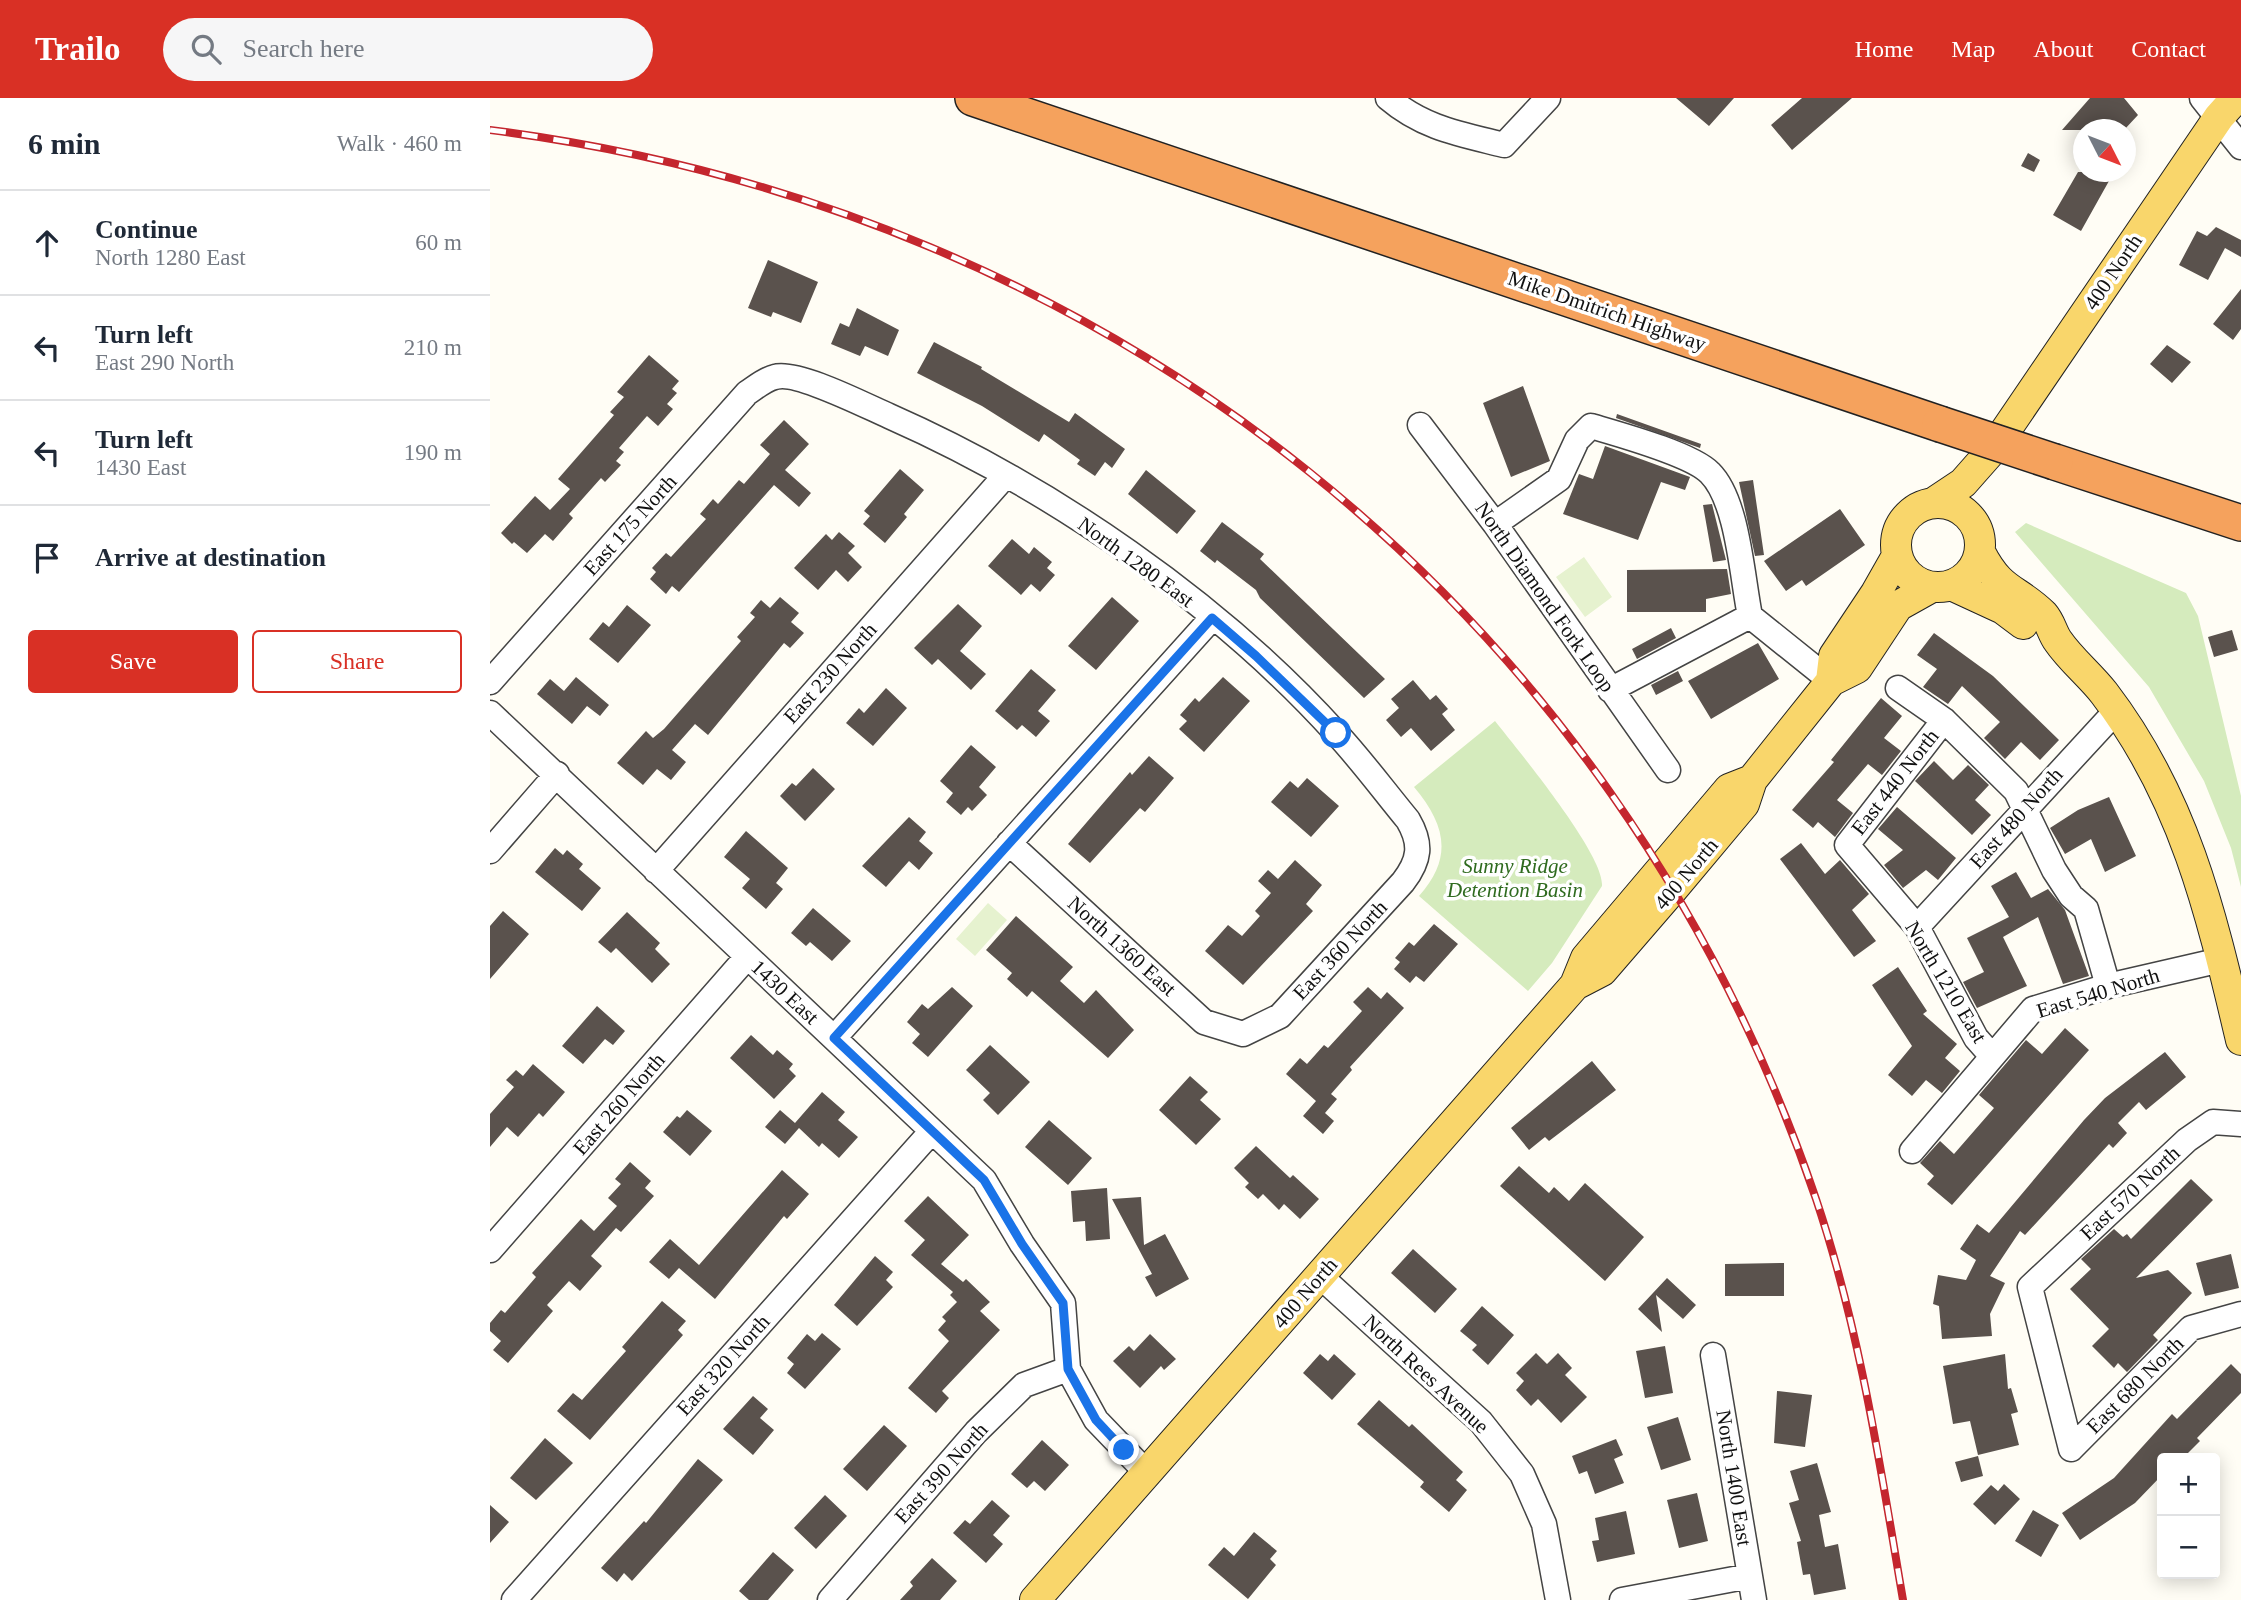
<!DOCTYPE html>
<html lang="en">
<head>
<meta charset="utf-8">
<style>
  body { margin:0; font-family:"Times New Roman",serif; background:#f6f6f7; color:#1f2937 }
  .controls { position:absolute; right:21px; bottom:21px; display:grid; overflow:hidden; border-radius:7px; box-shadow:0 4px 18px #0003 }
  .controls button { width:63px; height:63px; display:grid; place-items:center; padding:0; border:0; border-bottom:2px solid #e0e1e3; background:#fff; color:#1f2937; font:35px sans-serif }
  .compass { position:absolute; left:1583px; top:21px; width:63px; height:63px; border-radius:50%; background:#fff; box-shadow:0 4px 18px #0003; rotate:132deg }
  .stop { position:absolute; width:21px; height:21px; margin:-16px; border:5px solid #1a73e8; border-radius:50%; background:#fff }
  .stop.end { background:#1a73e8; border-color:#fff; box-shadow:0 2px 7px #0008 }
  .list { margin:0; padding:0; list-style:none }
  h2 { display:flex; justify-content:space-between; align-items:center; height:91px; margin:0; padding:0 28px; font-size:30px }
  h2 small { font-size:23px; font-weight:400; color:#747a83 }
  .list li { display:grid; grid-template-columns:46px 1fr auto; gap:21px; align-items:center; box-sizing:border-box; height:105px; padding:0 28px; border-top:2px solid #e0e1e3 }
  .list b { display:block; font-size:26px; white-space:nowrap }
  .list p { margin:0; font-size:23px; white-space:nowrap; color:#747a83 }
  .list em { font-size:23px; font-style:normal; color:#747a83 }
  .actions { display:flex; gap:14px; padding:21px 28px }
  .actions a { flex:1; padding:16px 0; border:2px solid #d93025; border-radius:7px; text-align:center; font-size:24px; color:#d93025 }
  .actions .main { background:#d93025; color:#fff }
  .icon { flex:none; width:38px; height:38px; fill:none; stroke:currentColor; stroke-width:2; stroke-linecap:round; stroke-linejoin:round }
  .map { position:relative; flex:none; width:1751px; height:1502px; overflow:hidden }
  header { display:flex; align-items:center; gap:42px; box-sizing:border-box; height:98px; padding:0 35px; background:#d93025; color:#fff }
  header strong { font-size:33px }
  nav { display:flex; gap:38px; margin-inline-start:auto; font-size:24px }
  .search { width:490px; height:63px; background:#f6f6f7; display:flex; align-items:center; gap:18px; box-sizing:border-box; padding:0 24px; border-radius:38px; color:#747a83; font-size:26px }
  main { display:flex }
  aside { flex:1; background:#fff }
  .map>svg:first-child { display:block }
  .green { fill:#d5ebbd }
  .pitch { fill:#e6f2cf }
  .building { fill:#5a524d }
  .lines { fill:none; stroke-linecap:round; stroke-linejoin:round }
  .minor-casing { stroke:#444; stroke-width:27 }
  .major-casing { stroke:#222; stroke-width:32 }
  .highway-casing { stroke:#222; stroke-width:38 }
  .minor { stroke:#fff; stroke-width:24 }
  .major { stroke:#f9d66b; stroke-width:30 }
  .highway { stroke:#f5a25d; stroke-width:35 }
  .rail-casing { stroke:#c4262e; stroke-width:8 }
  .rail { stroke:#fff; stroke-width:5; stroke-dasharray:16; stroke-linecap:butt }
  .highway-bridge-casing { stroke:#222; stroke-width:38; stroke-linecap:butt }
  .highway-bridge { stroke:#f5a25d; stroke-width:35 }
  .route { stroke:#1a73e8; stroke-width:9 }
  .labels { text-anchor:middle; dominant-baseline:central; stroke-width:7; stroke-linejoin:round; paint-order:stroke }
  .street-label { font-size:21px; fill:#111; stroke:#fff }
  .park-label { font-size:21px; font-style:italic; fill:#2f6b1f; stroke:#fff }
</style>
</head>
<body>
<header>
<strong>Trailo</strong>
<div class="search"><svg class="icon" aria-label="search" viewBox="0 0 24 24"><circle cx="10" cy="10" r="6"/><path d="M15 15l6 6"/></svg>Search here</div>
<nav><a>Home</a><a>Map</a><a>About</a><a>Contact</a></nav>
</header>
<main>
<aside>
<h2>6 min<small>Walk · 460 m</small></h2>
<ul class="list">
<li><svg class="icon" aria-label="ahead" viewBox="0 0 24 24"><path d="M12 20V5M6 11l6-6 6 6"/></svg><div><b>Continue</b><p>North 1280 East</p></div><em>60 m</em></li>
<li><svg class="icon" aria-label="left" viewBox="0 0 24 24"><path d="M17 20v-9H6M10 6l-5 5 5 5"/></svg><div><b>Turn left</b><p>East 290 North</p></div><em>210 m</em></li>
<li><svg class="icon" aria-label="left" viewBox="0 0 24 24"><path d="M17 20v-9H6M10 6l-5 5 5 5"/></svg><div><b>Turn left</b><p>1430 East</p></div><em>190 m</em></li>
<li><svg class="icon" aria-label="arrive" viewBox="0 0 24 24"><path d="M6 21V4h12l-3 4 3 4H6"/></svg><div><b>Arrive at destination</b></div></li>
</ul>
<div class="actions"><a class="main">Save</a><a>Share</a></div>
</aside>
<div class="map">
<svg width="1751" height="1502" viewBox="0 0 1751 1502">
  <rect width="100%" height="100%" fill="#fffdf5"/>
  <path class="green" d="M1536,425L1696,495L1708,518L1751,698V789L1741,750L1714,683L1659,589L1525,434Z
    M1005,623C1027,651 1115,757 1112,788L1062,865L1038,893L929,798C964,759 955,726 924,689Z"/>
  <path class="pitch" d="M1094,459L1122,499L1095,519L1066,479Z
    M498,805L517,822L485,858L466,841Z"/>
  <path class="building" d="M1186,0H1244L1219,28Z
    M1312,0H1362L1302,52L1281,27Z
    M1600,0H1634L1648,17L1634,32H1572Z
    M1538,55L1550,62L1544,74L1531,68Z
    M1588,74H1624L1591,133L1563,117Z
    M1726,129L1751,142V159L1735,150L1718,182L1689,167L1707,133L1717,138Z
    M278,162L328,184L311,225L283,214L281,219L258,210Z
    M1751,191V231L1743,242L1723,226Z
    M367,210L409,232L398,258L375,248L370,258L341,246L350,225L359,229Z
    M444,244L492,269L491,271L579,324L585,315L635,351L622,370L615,364L605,378L587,366L590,362L554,336L549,344L492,308L427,275Z
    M1677,247L1701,264L1682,285L1660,266Z
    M159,257L189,283L182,291L187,295L177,306L183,311L168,328L157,318L129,350L134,354L126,363L131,367L115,384L111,380L79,416L83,420L63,443L55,436L37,455L24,444L22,446L11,435L45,398L60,412L80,391L68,381L124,317L120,314L134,299L127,294Z
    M1033,288L1060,363L1021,379L993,305Z
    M1127,316L1211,346L1210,350L1126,320Z
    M294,322L319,346L295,372L321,395L309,409L284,387L189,494L182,488L176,496L160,481L166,474L162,470L176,455L181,459L216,421L210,416L223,401L228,406L249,382L254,386L280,356L270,347Z
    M1115,348L1200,379L1195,392L1171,384L1148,442L1073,416L1089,376L1103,381Z
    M410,371L434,392L414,416L417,419L395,445L373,426L380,418L374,413Z
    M656,372L706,413L687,436L638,396Z
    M1263,382L1274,457L1265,458L1249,384Z
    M1222,406L1236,462L1223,464L1213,407Z
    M1350,411L1375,447L1316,488L1312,482L1296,493L1274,463Z
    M732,424L774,456L770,461L895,581L874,600L770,500L766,492L727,462L725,465L710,453Z
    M349,434L365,448L358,455L372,469L358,484L346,472L328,492L304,470L336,436L342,442Z
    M522,441L539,456L544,449L562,464L557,470L565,477L550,494L541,486L531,497L498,468Z
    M1237,471L1241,496L1216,501V514H1137V472Z
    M290,499L309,515L301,524L314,535L300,550L294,545L218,637L205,626L182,652L196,664L181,682L167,671L153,687L127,665L156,633L163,640L174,631L251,543L247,539L265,519L260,515L271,502L280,510Z
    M622,499L649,523L606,572L578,548Z
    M468,506L492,528L470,553L496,576L481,592L448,561L442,567L424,550Z
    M137,507L161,527L128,565L99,541L113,524L119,529Z
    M1181,530L1186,540L1147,561L1142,551Z
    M1742,532L1748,552L1724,559L1718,539Z
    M1444,535L1503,578L1569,642L1550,662L1531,644L1515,661L1494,640L1510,624L1472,588L1458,606L1433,589L1447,571L1427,557Z
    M1268,545L1289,581L1221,621L1198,583Z
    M541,571L566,592L548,613L560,623L546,639L532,627L527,632L505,613Z
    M1188,573L1193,583L1166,597L1161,587Z
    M86,579L119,607L110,618L97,608L82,626L47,596L60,581L74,593Z
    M733,579L760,603L714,654L689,631L697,623L690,617L705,600L709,604Z
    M923,582L940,602L946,597L958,611L952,616L965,632L941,653L921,630L911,639L896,622L909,610L901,601Z
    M396,590L417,610L383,648L356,625L369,610L374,615Z
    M1391,600L1412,618L1394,640L1411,653L1392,677L1378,666L1347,702L1363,715L1345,739L1328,724L1323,730L1302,712L1344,664L1341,662Z
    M481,647L506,669L489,689L497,697L482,713L478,709L471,717L456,704L463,695L450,683Z
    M659,658L684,680L655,714L650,710L600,765L578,746L640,674L642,677Z
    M1444,663L1463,682L1478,667L1499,687L1485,702L1501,717L1482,737L1425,683Z
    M323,670L345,691L315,723L290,698L302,685L306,688Z
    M817,680L849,708L821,739L781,704L800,683L808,690Z
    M1619,699L1646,758L1615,774L1601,741L1575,756L1560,730L1588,712Z
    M1407,709L1466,760L1448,782L1436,772L1413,790L1394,767L1413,752L1388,731Z
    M419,719L436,734L429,743L443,755L429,772L419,763L396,789L372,768Z
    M256,733L298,770L286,785L293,791L276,811L252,790L260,781L234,759Z
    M1311,745L1335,776L1350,762L1379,796L1362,812L1386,843L1364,859L1290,761Z
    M65,750L73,757L77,752L93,766L89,771L111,790L92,813L45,774Z
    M805,762L832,787L816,806L823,813L753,887L715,853L738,827L752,838L770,818L765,813L781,795L768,783L778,772L788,781Z
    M1526,774L1541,800L1558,791L1575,812L1599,878L1573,886L1548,819L1513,839L1537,888L1487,910L1473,884L1494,874L1477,840L1519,819L1501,788Z
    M323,810L361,843L342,863L320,844L316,848L301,835Z
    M13,813L39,836L0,881V828Z
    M137,814L170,845L165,851L180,866L162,885L126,850L121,855L108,844Z
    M526,818L583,869L570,883L594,905L606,892L644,932L618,960L542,893L537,899L517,881L522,875L496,852Z
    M944,826L968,846L934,884L926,878L920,885L904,871L910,864L905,860L919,844L924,848Z
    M1408,869L1437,913L1433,916L1467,946L1455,960L1470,973L1452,995L1436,982L1422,998L1398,977L1422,948L1382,887Z
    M462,889L483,908L438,959L422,945L430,936L417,924L432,906L438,911Z
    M878,889L891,901L897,894L914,910L860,969L862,972L841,996L847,1001L835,1015L844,1023L833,1036L813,1018L826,1003L796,976L810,960L817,966L834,947L838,950L872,913L863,904Z
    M107,908L135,933L123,947L115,941L93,966L72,948Z
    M1575,930L1599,952L1462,1107L1437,1086L1444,1078L1430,1065L1450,1043L1464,1056L1504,1010L1489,997L1536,942L1552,956Z
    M261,937L283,957L287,952L303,966L299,971L306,978L284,1001L240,960Z
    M500,947L540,984L508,1017L493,1002L500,995L476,972Z
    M1675,954L1696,979L1656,1012L1649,1004L1628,1025L1637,1035L1623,1050L1619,1046L1535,1137L1530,1133L1500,1178L1515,1185L1500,1216L1502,1238L1452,1241L1449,1208L1443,1206L1448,1177L1476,1182L1486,1162L1470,1151L1487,1126L1499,1135L1594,1022L1615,1000Z
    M1102,963L1126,992L1059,1043L1055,1039L1039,1052L1021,1030Z
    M43,966L75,994L53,1019L49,1015L28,1039L17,1029L0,1049V1016L24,989L16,982L26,972L33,978Z
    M700,978L718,994L710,1002L731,1021L706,1047L669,1012Z
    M332,994L355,1014L348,1022L368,1039L349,1060L332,1045L329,1049L309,1030L295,1046L275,1029L290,1012L305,1025Z
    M197,1012L222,1033L200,1058L173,1034L187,1018L190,1020Z
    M559,1022L602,1060L578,1087L535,1049Z
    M766,1048L800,1080L803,1077L829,1101L810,1121L794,1106L789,1112L773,1096L768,1101L755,1089L759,1085L744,1070Z
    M140,1064L161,1083L155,1090L164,1098L131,1134L126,1130L101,1158L112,1168L90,1193L79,1183L57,1207L63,1213L18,1265L3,1252L11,1243L0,1233V1225L11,1212L15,1215L46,1179L42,1175L91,1121L104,1133L127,1108L118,1100L131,1086L125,1081Z
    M1029,1068L1059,1095L1064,1089L1079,1103L1095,1085L1154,1139L1115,1183L1010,1088Z
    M292,1072L319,1096L297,1121L294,1118L225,1201L189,1170L179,1181L159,1164L180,1141L209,1167Z
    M1701,1081L1723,1102L1646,1180L1678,1172L1702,1195L1663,1237L1668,1242L1637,1274L1628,1265L1624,1270L1602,1248L1619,1231L1580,1191L1601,1171L1591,1161L1624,1131L1633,1139L1637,1136L1641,1141Z
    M617,1090L620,1141L596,1143L595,1123L583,1124L581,1093Z
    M438,1098L479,1137L451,1166L473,1184L476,1181L500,1204L490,1213L510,1232L452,1293L459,1300L446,1315L418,1290L459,1243L448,1232L456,1223L452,1219L467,1204L460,1197L463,1194L421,1157L435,1142L414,1123Z
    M651,1099L654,1147L675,1136L699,1181L666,1199L655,1179L662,1176L622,1101Z
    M923,1151L967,1191L945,1215L901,1175Z
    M1741,1156L1749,1190L1715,1198L1706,1165Z
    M385,1158L403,1174L396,1182L403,1189L367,1228L344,1207Z
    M1294,1165V1198H1235V1166Z
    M1177,1180L1206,1207L1193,1221L1166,1197L1172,1234L1148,1211Z
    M172,1203L196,1223L188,1232L193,1237L100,1342L67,1313L83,1295L92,1302L136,1253L132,1249Z
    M992,1208L1024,1237L998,1267L982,1252L987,1247L970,1233Z
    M332,1235L351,1251L315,1291L297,1275L304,1266L297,1260L317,1236L325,1243Z
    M660,1236L686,1261L674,1272L671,1268L650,1290L623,1263L639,1248L644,1253Z
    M1175,1248L1183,1295L1155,1300L1146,1253Z
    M1046,1255L1057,1266L1068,1255L1082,1270L1075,1277L1097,1299L1071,1325L1048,1301L1041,1308L1026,1292L1034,1283L1026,1275Z
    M830,1256L838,1263L844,1256L866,1276L842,1302L813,1275Z
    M1515,1256L1518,1291L1521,1290L1528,1314L1521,1316L1529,1347L1488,1357L1480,1323L1463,1326L1453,1268Z
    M1741,1266L1751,1276V1295L1707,1340L1710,1343L1693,1360H1672V1377L1645,1405L1590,1442L1572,1415L1624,1380L1682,1316L1687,1321Z
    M1287,1293L1322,1297L1315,1349L1284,1345Z
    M263,1298L278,1311L270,1320L284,1332L263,1357L233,1331Z
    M889,1302L919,1329L922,1326L973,1374L966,1382L977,1392L959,1414L930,1389L934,1384L867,1326Z
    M1188,1319L1201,1362L1171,1372L1157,1329Z
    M394,1327L417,1348L377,1393L353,1371Z
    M55,1340L83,1365L46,1402L20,1380Z
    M1126,1341L1133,1357L1124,1361L1134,1385L1105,1396L1097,1373L1089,1376L1082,1358Z
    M552,1342L579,1367L555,1393L544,1383L537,1390L521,1376Z
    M1488,1358L1493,1378L1471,1384L1465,1364Z
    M208,1361L233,1382L142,1483L134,1475L127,1484L111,1470L154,1423L156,1425Z
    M1327,1365L1341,1414L1329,1417L1335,1449L1348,1446L1356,1491L1324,1497L1320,1476L1313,1477L1307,1444L1311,1443L1299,1405L1309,1402L1300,1373Z
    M1514,1386L1530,1401L1505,1427L1483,1406L1501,1387L1508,1393Z
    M1207,1395L1218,1443L1189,1450L1177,1402Z
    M335,1397L357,1418L326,1451L304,1430Z
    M502,1402L520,1418L503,1437L513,1446L496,1465L463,1435L475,1422L480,1426Z
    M0,1407L19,1424L0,1445Z
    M1543,1412L1569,1427L1551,1459L1525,1443Z
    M1136,1413L1145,1456L1107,1464L1102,1443L1109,1442L1105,1420Z
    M764,1434L787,1453L780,1461L786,1467L758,1501L718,1467L734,1449L744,1458Z
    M283,1454L304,1472L278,1502H259L249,1493Z
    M442,1460L467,1483L450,1502H410L423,1488L420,1484Z"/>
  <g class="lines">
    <g class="minor-casing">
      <path id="minor" d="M898,0C933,30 970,36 1014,47L1058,0
        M1712,0L1751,49
        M930,327L1005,426L1178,672
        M1005,426L1069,381L1087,342L1101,328C1128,336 1202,356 1220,375C1248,403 1252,479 1260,518L1341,583
        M0,584L257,295C265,290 275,281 285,279C306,272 376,308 399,318C560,389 729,505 847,636C872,663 894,693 918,722C932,746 930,762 913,784L790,918L753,936L714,924L519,745
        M1408,590L1454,622L1526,693L1564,772L1581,798L1596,811L1618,888
        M1120,592L1260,518
        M0,615L494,1082L532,1146L573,1205L578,1271L606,1322L656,1374
        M1454,622L1357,747L1427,829L1486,940L1501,957
        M0,753L67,676
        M166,773L515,378
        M1427,829L1627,612
        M344,940L722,520
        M1422,1053L1543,911L1618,888L1731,862
        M0,1152L257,859
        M830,1178L991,1324L1032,1376L1054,1426L1068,1502
        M1223,1257L1264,1502
        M1581,1351L1540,1189L1697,1042L1723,1024L1751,1026
        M1581,1351L1701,1230L1751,1216
        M24,1502L442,1033
        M340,1502L486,1334L534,1287L578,1271
        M1132,1502L1260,1478"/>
    </g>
    <g class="major-casing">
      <path id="major" d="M1446,403L1473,385L1503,351L1729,19L1746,0
        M1406 447a42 42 0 1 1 84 0a42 42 0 1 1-84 0Z
        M1490,454C1511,495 1525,489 1553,516C1561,525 1562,535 1568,543C1581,562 1600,577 1614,595C1695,701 1721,815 1751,942
        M1461,487L1513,511L1533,526
        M1341,583L1344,558L1386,495L1407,458
        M1085,887L1112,873L1182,792L1254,706L1262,682L1341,583L1367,570L1408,508L1442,489
        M545,1502L1085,887L1096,860L1239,691L1262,682"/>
    </g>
    <g class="highway-casing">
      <path id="highway" d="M483,0L1450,326
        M1565,364L1751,425"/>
    </g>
    <use href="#minor" class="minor"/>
    <use href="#major" class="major"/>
    <use href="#highway" class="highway"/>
    <g class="rail-casing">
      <path id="rail" d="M0,32C617,110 1125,509 1326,1101C1370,1232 1390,1367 1413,1502"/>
    </g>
    <use href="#rail" class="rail"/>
    <g class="highway-bridge-casing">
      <path id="highway-bridge" d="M1450,326L1565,364"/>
    </g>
    <use href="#highway-bridge" class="highway-bridge"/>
  </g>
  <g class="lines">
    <path class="route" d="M634,1352L606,1322L578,1271L573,1205L532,1146L494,1082L344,940L722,520L766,558L846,635"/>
  </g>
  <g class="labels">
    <g class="street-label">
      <text transform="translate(1623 174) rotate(-56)">400 North</text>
      <text transform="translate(1117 213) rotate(19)">Mike Dmitrich Highway</text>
      <text transform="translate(140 427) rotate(-48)">East 175 North</text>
      <text transform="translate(646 464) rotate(36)">North 1280 East</text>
      <text transform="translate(1055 499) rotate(55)">North Diamond Fork Loop</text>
      <text transform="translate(340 575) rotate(-48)">East 230 North</text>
      <text transform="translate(1405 684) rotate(-52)">East 440 North</text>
      <text transform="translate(1526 720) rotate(-48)">East 480 North</text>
      <text transform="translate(1196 776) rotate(-50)">400 North</text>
      <text transform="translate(632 848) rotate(42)">North 1360 East</text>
      <text transform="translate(850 852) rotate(-47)">East 360 North</text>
      <text transform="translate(1456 884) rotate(59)">North 1210 East</text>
      <text transform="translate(295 894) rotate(43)">1430 East</text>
      <text transform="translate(1608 895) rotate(-17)">East 540 North</text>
      <text transform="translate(129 1006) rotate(-49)">East 260 North</text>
      <text transform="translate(1640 1095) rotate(-43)">East 570 North</text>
      <text transform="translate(815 1195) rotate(-49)">400 North</text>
      <text transform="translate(233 1267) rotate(-48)">East 320 North</text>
      <text transform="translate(936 1276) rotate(43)">North Rees Avenue</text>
      <text transform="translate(1645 1287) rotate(-45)">East 680 North</text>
      <text transform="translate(451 1375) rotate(-48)">East 390 North</text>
      <text transform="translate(1244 1380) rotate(81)">North 1400 East</text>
    </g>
    <g class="park-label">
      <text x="1025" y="768">Sunny Ridge<tspan x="1025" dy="24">Detention Basin</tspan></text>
    </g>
  </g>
</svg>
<div class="controls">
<button>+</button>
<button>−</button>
</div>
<svg class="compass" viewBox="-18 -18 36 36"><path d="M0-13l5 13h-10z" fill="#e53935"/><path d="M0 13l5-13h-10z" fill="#747a83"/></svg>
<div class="stop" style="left:846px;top:635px"></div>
<div class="stop end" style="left:634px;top:1352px"></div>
</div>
</main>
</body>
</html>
